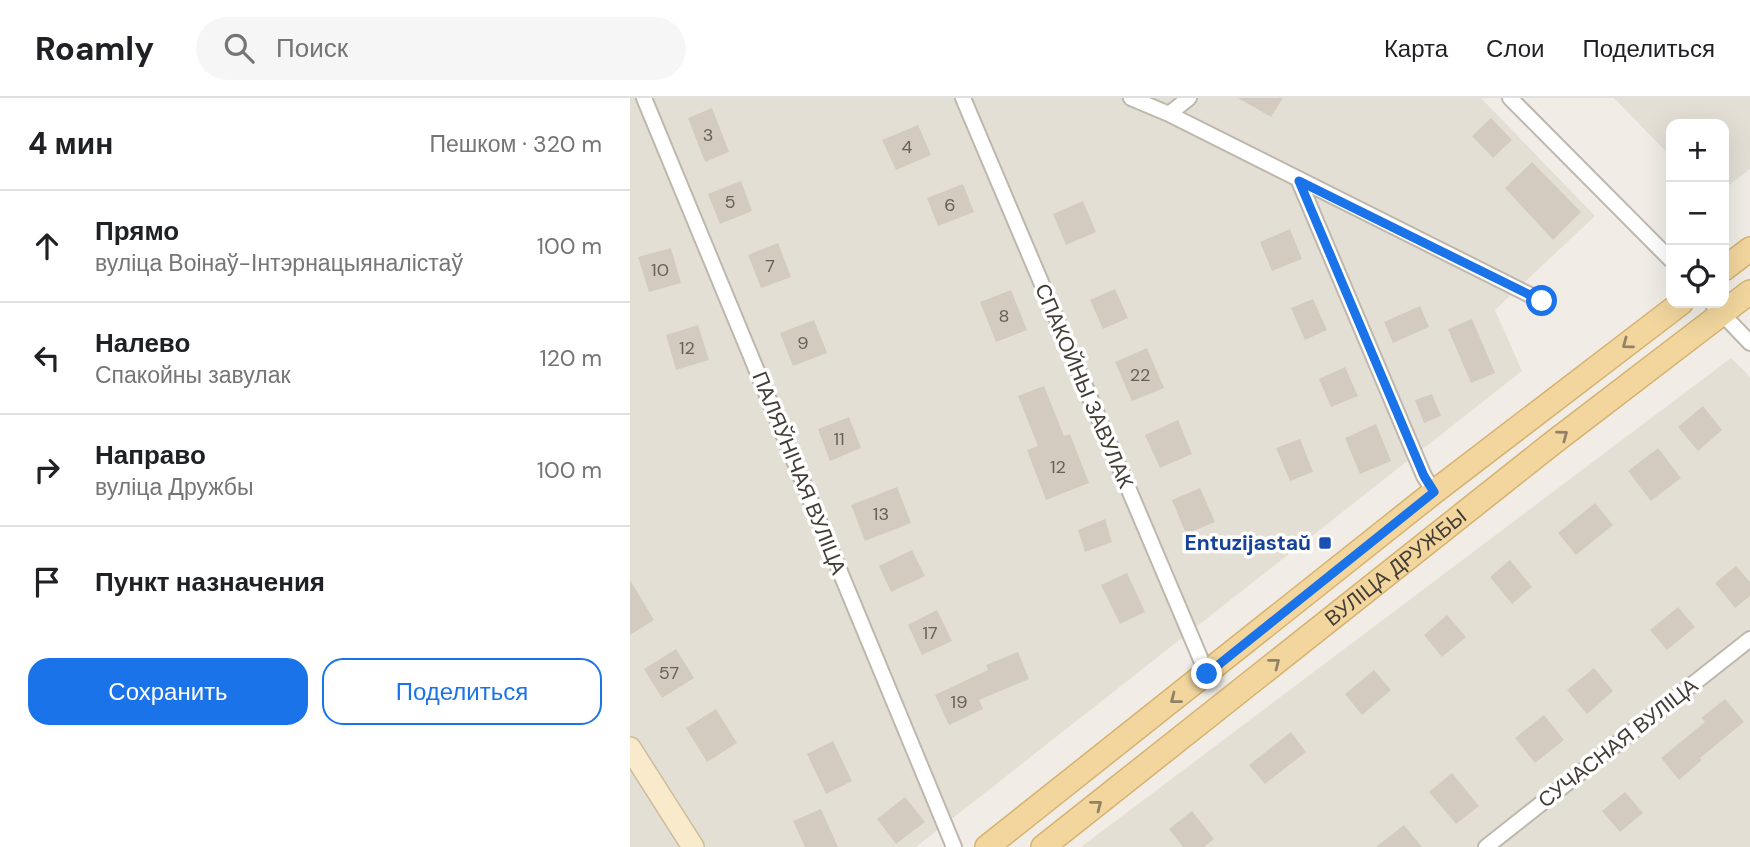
<!DOCTYPE html>
<html lang="ru">
<head>
<meta charset="utf-8">
<style>
  body { margin:0; font-family:"DM Sans",sans-serif; background:#f6f6f6; color:#202124 }
  .controls { position:absolute; right:21px; top:21px; display:grid; overflow:hidden; border-radius:14px; box-shadow:0 7px 28px #0002 }
  .controls button { width:63px; height:63px; display:grid; place-items:center; padding:0; border:0; border-bottom:2px solid #e0e0e0; background:#fff; color:#202124; font:35px sans-serif }
  .stop { position:absolute; width:21px; height:21px; margin:-16px; border:5px solid #1a73e8; border-radius:50%; background:#fff }
  .stop.end { background:#1a73e8; border-color:#fff; box-shadow:0 2px 7px #0008 }
  .list { margin:0; padding:0; list-style:none }
  h2 { display:flex; justify-content:space-between; align-items:center; height:91px; margin:0; padding:0 28px; font-size:30px }
  h2 small { font-size:23px; font-weight:400; color:#757577 }
  .list li { display:grid; grid-template-columns:46px 1fr auto; gap:21px; align-items:center; box-sizing:border-box; height:112px; padding:0 28px; border-top:2px solid #e0e0e0 }
  .list b { display:block; font-size:26px; white-space:nowrap }
  .list p { margin:0; font-size:23px; white-space:nowrap; color:#757577 }
  .list em { font-size:23px; font-style:normal; color:#757577 }
  .actions { display:flex; gap:14px; padding:21px 28px }
  .actions a { flex:1; padding:16px 0; border:2px solid #1a73e8; border-radius:21px; text-align:center; font-size:24px; color:#1a73e8 }
  .actions .main { background:#1a73e8; color:#fff }
  .icon { flex:none; width:38px; height:38px; fill:none; stroke:currentColor; stroke-width:2; stroke-linecap:round; stroke-linejoin:round }
  .map { position:relative; flex:none; width:1120px; height:749px; overflow:hidden }
  header { display:flex; align-items:center; gap:42px; box-sizing:border-box; height:98px; padding:0 35px; background:#fff; border-bottom:2px solid #e0e0e0 }
  header strong { font-size:33px }
  nav { display:flex; gap:38px; margin-inline-start:auto; font-size:24px }
  .search { width:490px; height:63px; background:#f6f6f6; display:flex; align-items:center; gap:18px; box-sizing:border-box; padding:0 24px; border-radius:38px; color:#757577; font-size:26px }
  main { display:flex }
  aside { flex:1; background:#fff }
  .map>svg:first-child { display:block }
  .residential { fill:#e4dfd5 }
  .building { fill:#d4cbc0 }
  .lines { fill:none; stroke-linecap:round; stroke-linejoin:round }
  .minor-casing { stroke:#beb7ad; stroke-width:18 }
  .secondary-casing { stroke:#cbbd9b; stroke-width:24 }
  .primary-casing { stroke:#d5b270; stroke-width:26 }
  .minor { stroke:#fff; stroke-width:14 }
  .secondary { stroke:#f8eaca; stroke-width:21 }
  .primary { stroke:#f2d69e; stroke-width:23 }
  .oneway { stroke:#928265 }
  .route { stroke:#1a73e8; stroke-width:9 }
  .transit-dot { fill:#1a4fb4; stroke:#fff; stroke-width:2.5 }
  .labels { text-anchor:middle; dominant-baseline:central; stroke-width:7; stroke-linejoin:round; paint-order:stroke }
  .number-label { font-size:18px; fill:#676058 }
  .street-label { font-size:21px; fill:#433d36; stroke:#fff }
  .transit-label { font-size:21px; font-weight:bold; fill:#164399; stroke:#fff; text-anchor:end }
</style>
</head>
<body>
<header>
<strong>Roamly</strong>
<div class="search"><svg class="icon" aria-label="search" viewBox="0 0 24 24"><circle cx="10" cy="10" r="6"/><path d="M15 15l6 6"/></svg>Поиск</div>
<nav><a>Карта</a><a>Слои</a><a>Поделиться</a></nav>
</header>
<main>
<aside>
<h2>4 мин<small>Пешком · 320 m</small></h2>
<ul class="list">
<li><svg class="icon" aria-label="ahead" viewBox="0 0 24 24"><path d="M12 20V5M6 11l6-6 6 6"/></svg><div><b>Прямо</b><p>вуліца Воінаў-Інтэрнацыяналістаў</p></div><em>100 m</em></li>
<li><svg class="icon" aria-label="left" viewBox="0 0 24 24"><path d="M17 20v-9H6M10 6l-5 5 5 5"/></svg><div><b>Налево</b><p>Спакойны завулак</p></div><em>120 m</em></li>
<li><svg class="icon" aria-label="right" viewBox="0 0 24 24"><path d="M7 20v-9h11M14 6l5 5-5 5"/></svg><div><b>Направо</b><p>вуліца Дружбы</p></div><em>100 m</em></li>
<li><svg class="icon" aria-label="arrive" viewBox="0 0 24 24"><path d="M6 21V4h12l-3 4 3 4H6"/></svg><div><b>Пункт назначения</b></div></li>
</ul>
<div class="actions"><a class="main">Сохранить</a><a>Поделиться</a></div>
</aside>
<div class="map">
<svg width="1120" height="749" viewBox="0 0 1120 749">
  <rect width="100%" height="100%" fill="#f1ede6"/>
  <path class="residential" d="M0,0H851L965,118L865,212L892,273L286,749H0Z
    M984,0H1120V71L1094,91V26H1041V59Z
    M1101,260L1120,279V749H451Z"/>
  <path class="building" d="M608,0H653L641,19Z
    M82,10L99,54L75,64L58,20Z
    M861,20L882,42L863,60L842,38Z
    M288,27L301,57L266,72L252,42Z
    M902,64L951,114L923,142L875,90Z
    M111,83L122,113L90,126L78,96Z
    M333,86L344,114L308,128L297,100Z
    M453,103L466,134L436,147L423,116Z
    M660,131L672,161L642,173L630,144Z
    M148,145L161,179L131,190L118,157Z
    M41,150L51,185L19,194L8,159Z
    M485,191L498,220L473,231L460,202Z
    M381,192L397,232L366,244L350,204Z
    M683,201L697,232L675,242L661,210Z
    M790,208L799,229L763,245L754,224Z
    M842,221L865,275L841,285L818,231Z
    M184,222L197,255L163,268L150,235Z
    M68,227L79,262L46,272L36,237Z
    M517,250L534,290L502,303L485,264Z
    M715,269L728,298L701,309L689,281Z
    M414,288L434,338L440,336L459,385L416,402L397,352L408,348L388,298Z
    M802,296L811,318L794,325L785,302Z
    M1073,308L1092,332L1068,353L1048,329Z
    M219,319L231,350L200,363L188,331Z
    M548,322L562,356L530,370L515,337Z
    M746,326L761,363L730,376L715,340Z
    M670,341L683,374L660,383L646,350Z
    M1028,350L1051,380L1021,403L998,373Z
    M267,389L281,425L235,443L221,407Z
    M570,390L585,424L556,436L542,402Z
    M965,405L983,427L946,457L928,435Z
    M475,421L482,444L455,454L448,432Z
    M282,452L295,478L261,494L249,468Z
    M880,462L902,489L882,506L860,479Z
    M1106,468L1120,484V498L1105,510L1085,485Z
    M497,475L515,514L490,526L471,487Z
    M0,482L24,522L0,537Z
    M1048,509L1065,529L1037,552L1020,532Z
    M307,512L322,543L292,557L278,527Z
    M817,517L836,539L812,559L794,537Z
    M46,551L64,580L32,600L14,571Z
    M388,554L399,581L349,602L353,611L319,627L305,597L358,572L356,567Z
    M964,570L983,593L957,616L937,592Z
    M744,572L761,592L732,617L715,596Z
    M1095,601L1114,624L1070,660L1072,662L1049,682L1031,660L1075,624L1071,620Z
    M86,611L107,645L77,664L56,630Z
    M914,617L934,642L905,665L885,640Z
    M661,634L676,654L635,686L619,667Z
    M203,643L222,683L196,696L177,656Z
    M822,675L849,708L826,726L799,694Z
    M995,694L1013,715L990,734L972,713Z
    M275,699L295,724L266,746L247,721Z
    M191,711L208,749H175L163,723Z
    M562,713L584,741L574,749H553L539,731Z
    M774,727L792,749H746Z"/>
  <g class="lines">
    <g class="minor-casing">
      <path id="minor" d="M14,0L324,749
        M333,0L577,576
        M501,0L539,16L912,203
        M880,0L1041,162
        M539,16L559,0
        M669,83L794,378L804,394
        M1082,205L1120,245
        M856,749L1120,541"/>
    </g>
    <g class="secondary-casing">
      <path id="secondary" d="M0,650L63,749"/>
    </g>
    <g class="primary-casing">
      <g id="primary">
        <path d="M1094,171L1120,151"/>
        <path d="M357,749L804,394L1051,205"/>
        <path id="s1" d="M413,749L924,344L1120,194"/>
      </g>
    </g>
    <use href="#minor" class="minor"/>
    <use href="#secondary" class="secondary"/>
    <use href="#primary" class="primary"/>
  </g>
  <defs><path id="oneway-chevron" d="M-2-3.5L2.5 0L-2 3.5" fill="none" stroke-width="1.6" stroke-linecap="round" stroke-linejoin="round" transform="scale(1.75)"/></defs>
  <g class="oneway">
    <use href="#oneway-chevron" transform="translate(997 246) rotate(143)"/>
    <use href="#oneway-chevron" transform="translate(933 337) rotate(-37)"/>
    <use href="#oneway-chevron" transform="translate(645 565) rotate(-38)"/>
    <use href="#oneway-chevron" transform="translate(545 601) rotate(142)"/>
    <use href="#oneway-chevron" transform="translate(467 707) rotate(-38)"/>
  </g>
  <g class="lines">
    <path class="route" d="M577,576L804,394L794,378L669,83L912,203"/>
  </g>
  <rect class="transit-dot" x="688" y="438" width="14" height="14" rx="3.5"/>
  <g class="labels">
    <g class="number-label">
      <text x="78" y="37">3</text>
      <text x="277" y="49">4</text>
      <text x="100" y="104">5</text>
      <text x="320" y="107">6</text>
      <text x="140" y="168">7</text>
      <text x="30" y="172">10</text>
      <text x="374" y="218">8</text>
      <text x="173" y="245">9</text>
      <text x="57" y="250">12</text>
      <text x="510" y="277">22</text>
      <text x="209" y="341">11</text>
      <text x="428" y="369">12</text>
      <text x="251" y="416">13</text>
      <text x="300" y="535">17</text>
      <text x="39" y="575">57</text>
      <text x="329" y="604">19</text>
    </g>
    <g class="street-label">
      <text transform="translate(454 288) rotate(67)">СПАКОЙНЫ ЗАВУЛАК</text>
      <text transform="translate(169 375) rotate(68)">ПАЛЯЎНІЧАЯ ВУЛІЦА</text>
      <text stroke="none"><textPath href="#s1" startOffset="450">ВУЛІЦА ДРУЖБЫ</textPath></text>
      <text transform="translate(988 645) rotate(-38)">СУЧАСНАЯ ВУЛІЦА</text>
    </g>
    <g class="transit-label">
      <text x="681" y="445">Entuzijastaŭ</text>
    </g>
  </g>
</svg>
<div class="controls">
<button>+</button>
<button>−</button>
<button><svg class="icon" aria-label="locate" viewBox="0 0 24 24"><circle cx="12" cy="12" r="6"/><path d="M12 2v4M12 18v4M2 12h4M18 12h4"/></svg></button>
</div>
<div class="stop" style="left:912px;top:203px"></div>
<div class="stop end" style="left:577px;top:576px"></div>
</div>
</main>
</body>
</html>
